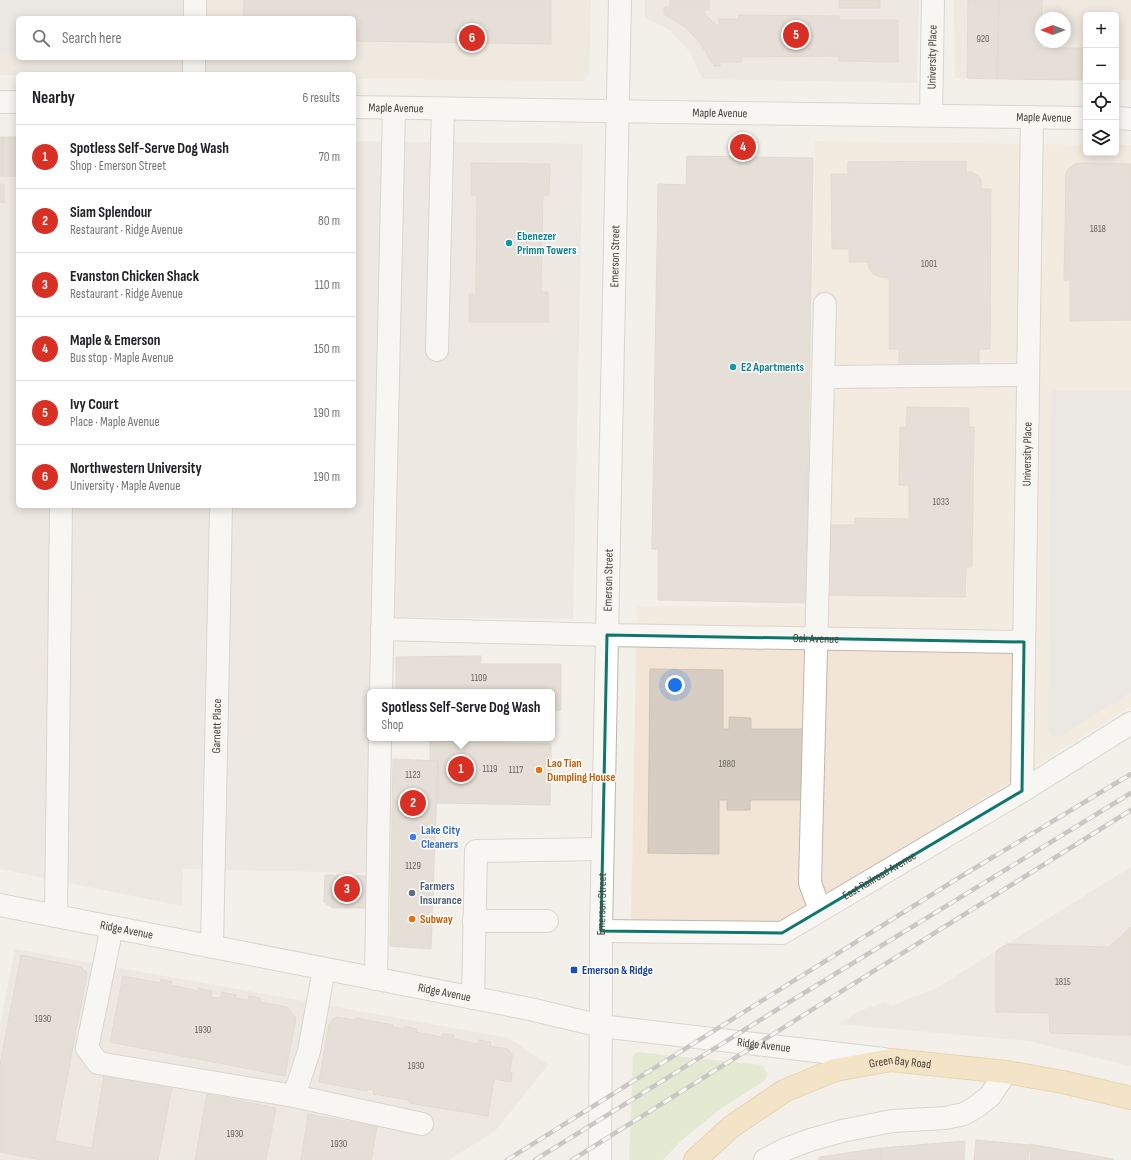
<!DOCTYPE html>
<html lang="en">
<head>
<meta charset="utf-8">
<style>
  body { margin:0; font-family:"Sofia Sans Condensed",sans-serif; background:#f2f2f2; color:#202124 }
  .controls { position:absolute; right:12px; top:12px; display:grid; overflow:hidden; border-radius:6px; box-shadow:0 2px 10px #0003 }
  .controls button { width:36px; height:36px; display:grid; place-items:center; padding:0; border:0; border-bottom:1px solid #e0e0e0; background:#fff; color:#202124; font:20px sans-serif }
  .compass { position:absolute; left:1035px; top:12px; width:36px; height:36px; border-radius:50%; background:#fff; box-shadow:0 2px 10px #0003; rotate:270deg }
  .you { position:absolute; left:675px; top:685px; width:14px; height:14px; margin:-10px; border:3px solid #fff; border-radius:50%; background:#1a73e8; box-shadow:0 0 0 6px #1a73e833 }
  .badge { display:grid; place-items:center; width:26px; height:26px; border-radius:50%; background:#d93025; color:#fff; font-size:13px; font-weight:700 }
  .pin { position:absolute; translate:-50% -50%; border:2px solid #fff; box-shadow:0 1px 4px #0006 }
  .popup { position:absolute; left:367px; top:689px; width:188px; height:52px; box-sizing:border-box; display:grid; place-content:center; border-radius:6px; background:#fff; filter:drop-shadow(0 1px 3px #0005); font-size:13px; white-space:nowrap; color:#757577 }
  .popup b { font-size:15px; color:#202124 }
  .popup::after { content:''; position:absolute; left:50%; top:100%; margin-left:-8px; border:8px solid transparent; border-top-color:#fff }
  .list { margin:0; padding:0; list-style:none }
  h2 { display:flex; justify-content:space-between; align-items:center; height:52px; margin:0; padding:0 16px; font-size:17px }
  h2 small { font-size:13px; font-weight:400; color:#757577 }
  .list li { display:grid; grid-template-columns:26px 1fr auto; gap:12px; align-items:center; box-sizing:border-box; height:64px; padding:0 16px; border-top:1px solid #e0e0e0 }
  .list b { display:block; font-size:15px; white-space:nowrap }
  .list p { margin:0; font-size:13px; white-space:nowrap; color:#757577 }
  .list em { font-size:13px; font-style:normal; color:#757577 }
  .icon { flex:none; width:22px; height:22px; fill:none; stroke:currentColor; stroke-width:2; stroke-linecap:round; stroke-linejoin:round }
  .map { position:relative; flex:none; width:1131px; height:1160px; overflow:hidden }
  .search { position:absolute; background:#fff; box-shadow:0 2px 10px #0003; left:16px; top:16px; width:340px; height:44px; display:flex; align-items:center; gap:10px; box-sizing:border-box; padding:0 14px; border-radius:6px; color:#757577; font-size:15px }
  .panel { position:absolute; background:#fff; box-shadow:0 2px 10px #0003; left:16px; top:72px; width:340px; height:436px; border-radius:6px }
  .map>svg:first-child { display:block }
  .residential { fill:#e7e1d7 }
  .commercial { fill:#f3e5d6 }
  .education { fill:#ebe3d4; fill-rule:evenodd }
  .green { fill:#d2e4b5 }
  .parking { fill:#e2e0dd }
  .building { fill:#d7cdc2; stroke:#cec2b3 }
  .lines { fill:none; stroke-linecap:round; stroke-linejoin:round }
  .minor-casing { stroke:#beb6ac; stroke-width:24 }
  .major-casing { stroke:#dbb46f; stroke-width:24 }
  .minor { stroke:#fff; stroke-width:22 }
  .major { stroke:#f7d89e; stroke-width:22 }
  .rail-casing { stroke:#979797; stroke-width:4.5 }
  .rail { stroke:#fff; stroke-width:3; stroke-dasharray:9; stroke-linecap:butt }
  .marked { fill:none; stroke:#0f766e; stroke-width:3; stroke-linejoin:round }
  .culture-dot { fill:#0f9aa8; stroke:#fff; stroke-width:1.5 }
  .food-dot { fill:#e8710a; stroke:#fff; stroke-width:1.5 }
  .shop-dot { fill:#3f7fe0; stroke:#fff; stroke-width:1.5 }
  .service-dot { fill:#5c6f8a; stroke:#fff; stroke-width:1.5 }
  .transit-dot { fill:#1a4fb4; stroke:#fff; stroke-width:1.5 }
  .labels { text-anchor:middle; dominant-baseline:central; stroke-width:3; stroke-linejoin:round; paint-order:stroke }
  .number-label { font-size:10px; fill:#6a635a }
  .street-label { font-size:12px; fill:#464038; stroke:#fff }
  .culture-label { font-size:12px; font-weight:bold; fill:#0d838f; stroke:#fff; text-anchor:start }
  .food-label { font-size:12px; font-weight:bold; fill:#c56008; stroke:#fff; text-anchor:start }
  .shop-label { font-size:12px; font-weight:bold; fill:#366cbe; stroke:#fff; text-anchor:start }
  .service-label { font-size:12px; font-weight:bold; fill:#4e5e75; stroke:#fff; text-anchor:start }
  .transit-label { font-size:12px; font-weight:bold; fill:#164399; stroke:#fff; text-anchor:start }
</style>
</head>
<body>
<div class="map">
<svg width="1131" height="1160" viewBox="0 0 1131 1160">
  <rect width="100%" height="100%" fill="#f3efe9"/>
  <path class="residential" d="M645,0H919L917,83L702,79L690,52L670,30L645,17Z
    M0,136H18V506H354V141L583,144L573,619L376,617L375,692H370L373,873L183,869L182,906L0,869Z
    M1131,867V1066L1029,1041L838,1024L862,1010L885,1002L891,1006L935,989Z
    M15,949L509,1038L548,1065L496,1130L449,1160H0V1026Z"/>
  <path class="commercial" d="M815,141L1086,145V153H1116V145H1131V706L786,922L631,921L637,606L807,607Z"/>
  <path class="education" d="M0,0H591L589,75L584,81L354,79V74H18V75H0ZM18,18H354V58H18Z
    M954,0H1131V80H1116V15H1086V80L955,78ZM1041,18H1065V42H1041Z"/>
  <path class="green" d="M637,1052L762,1065L768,1074L764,1081L719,1110L682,1140L663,1160H629L633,1056Z"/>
  <path class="parking" d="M0,0H204V18H18V52H0Z
    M1051,390H1131V692L1061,736L1055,737L1050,735L1048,730Z"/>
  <path class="building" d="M244,0H551V44L354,41V18H243Z
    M670,0H709V10H704V13L716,25H720L718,19H738V15L839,16V20H898V62L839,61V56L741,57V62H720V66H714L701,44L685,27L664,14V7H670Z
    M839,0H880V8H839Z
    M968,0H999L997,79L967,78Z
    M999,0H1042V18H1041L1042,48H1083L1082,80L997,79Z
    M0,137H3V176H0Z
    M3,137H16V176H3Z
    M16,137H18V176H16Z
    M687,156L813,158L806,603L658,600V549H652L658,184L686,185Z
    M966,161V172H971L979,176L981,180V189H991L990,349H979V369L899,370V349H889V278L880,277L873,274L868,266V262H849V249H832L831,174H848V162Z
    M471,163L550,164L549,195H543L541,292H548V322H469V294H476L477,195H471Z
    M1083,163L1131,164V320L1070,321V280H1064L1066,173L1069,168L1075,164Z
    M0,184H4V203L0,202Z
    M907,407L969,408V427H974L972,567H966L965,597L828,595L830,525H855V518L909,519V485H899L900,427H906Z
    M481,656V664H561V710H552V692H396V657Z
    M650,669L723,670V729H729V717L751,718V729H805L804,800H750V810H727V800H719V854L648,853Z
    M430,741L551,744L550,805L437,803L438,761H430Z
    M393,759L438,761L431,949L390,946Z
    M325,875L370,876L369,908H333L324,902Z
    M1131,927V1035L1050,1033L1049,1013L996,1012V951L1007,944L1109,947Z
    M21,955L81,967L87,973L55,1141L92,1148L104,1074L172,1087L158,1160H41L0,1152V1065Z
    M123,976L160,983L161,979L172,982L171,985L198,991V988L212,991L211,997L220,998L222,992L236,995L235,998L248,1000L249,996L260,998V1002L287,1007L296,1018L285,1076L110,1042Z
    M336,1017L355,1020L356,1018L393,1025V1027L404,1029L405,1026L417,1029L416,1032L441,1037L442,1034L454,1035L453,1039L478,1044L479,1040L491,1042L490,1046L508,1049L512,1054V1059L510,1072H512L511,1082L494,1079L488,1116L409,1103V1100L373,1094L374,1090L367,1089V1091L319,1082L329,1025L332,1020Z
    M207,1094L276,1108L266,1160H195Z
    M308,1114L377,1127L371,1160H301Z
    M976,1140L1029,1145L1028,1160H974Z
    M965,1141L964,1160H881V1148Z
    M1030,1144L1113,1159V1160H1030Z
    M881,1148V1160H819V1157Z"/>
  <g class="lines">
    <g class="minor-casing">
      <g id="minor">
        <path d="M195,18V0"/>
        <path d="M194,74V58"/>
        <path d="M0,102H18"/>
        <path id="s1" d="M354,107C598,112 842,114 1086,118"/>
        <path id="s2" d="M931,115L933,0"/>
        <path d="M1116,118L1131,119"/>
        <path d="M437,350L443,109"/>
        <path d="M824,377L1028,375"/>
        <path id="s3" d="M382,629L607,635L1024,642"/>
        <path d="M381,692L394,108"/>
        <path id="s4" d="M1022,791L1032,117"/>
        <path id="s5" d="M0,905L530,1009L601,1026L884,1059"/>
        <path d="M820,910L810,883L825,304"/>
        <path d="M56,916L61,506"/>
        <path d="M474,921H547"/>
        <path d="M112,927L87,1048L98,1063L294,1096L309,1051L324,969"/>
        <path id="s6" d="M601,931L782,933L1022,791L1131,723"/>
        <path id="s7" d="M212,947L221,506"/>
        <path d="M376,979L380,738"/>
        <path d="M473,998L476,851L602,849"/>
        <path d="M294,1096L422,1124"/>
        <path id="s8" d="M600,1160L601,990V931L620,0"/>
        <path d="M765,1160L786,1149L810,1140L842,1131L892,1121L945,1118L964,1114L976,1107L990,1096L1006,1072"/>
      </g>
    </g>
    <g class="major-casing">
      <g id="major">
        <path id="s9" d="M695,1160L731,1127L784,1091L835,1070L891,1060L1006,1072L1063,1082L1131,1098"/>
      </g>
    </g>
    <use href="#minor" class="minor"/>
    <use href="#major" class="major"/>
    <g class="rail-casing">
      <path id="rail" d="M507,1160L960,877L1131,774
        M535,1160L786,1004L1131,793
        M572,1160L1131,810"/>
    </g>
    <use href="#rail" class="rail"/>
  </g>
  <path d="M0 0H1131V1160H0ZM607,635L1024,642L1022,791L782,933L601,931Z" fill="#f3efe9" fill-opacity=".55" fill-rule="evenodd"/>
  <path class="marked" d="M607,635L1024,642L1022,791L782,933L601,931Z"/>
  <g class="culture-dot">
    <circle cx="509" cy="243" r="4"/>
    <circle cx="733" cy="367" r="4"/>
  </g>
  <g class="food-dot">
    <circle cx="539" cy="770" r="4"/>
    <circle cx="412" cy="919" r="4"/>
  </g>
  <circle class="shop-dot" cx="413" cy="837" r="4"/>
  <circle class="service-dot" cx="412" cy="893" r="4"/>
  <rect class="transit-dot" x="570" y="966" width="8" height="8" rx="2"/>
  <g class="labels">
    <g class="number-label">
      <text x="983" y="39">920</text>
      <text x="1098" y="229">1818</text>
      <text x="929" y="264">1001</text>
      <text x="941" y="502">1033</text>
      <text x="479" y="678">1109</text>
      <text x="727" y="764">1880</text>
      <text x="490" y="769">1119</text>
      <text x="516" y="770">1117</text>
      <text x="413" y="775">1123</text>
      <text x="413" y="866">1129</text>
      <text x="1063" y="982">1815</text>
      <text x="43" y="1019">1930</text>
      <text x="203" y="1030">1930</text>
      <text x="416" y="1066">1930</text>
      <text x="235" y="1134">1930</text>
      <text x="339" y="1144">1930</text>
    </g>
    <g class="street-label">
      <text stroke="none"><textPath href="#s2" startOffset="58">University Place</textPath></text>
      <text stroke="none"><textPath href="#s1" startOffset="42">Maple Avenue</textPath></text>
      <text stroke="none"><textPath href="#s1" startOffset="366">Maple Avenue</textPath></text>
      <text stroke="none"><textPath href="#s1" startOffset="690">Maple Avenue</textPath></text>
      <text stroke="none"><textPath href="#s8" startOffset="904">Emerson Street</textPath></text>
      <text stroke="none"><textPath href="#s4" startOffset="337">University Place</textPath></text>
      <text stroke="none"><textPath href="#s8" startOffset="580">Emerson Street</textPath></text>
      <text stroke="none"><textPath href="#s3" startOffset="434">Oak Avenue</textPath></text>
      <text stroke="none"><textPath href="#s7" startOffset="221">Garnett Place</textPath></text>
      <text stroke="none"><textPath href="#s6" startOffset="294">East Railroad Avenue</textPath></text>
      <text stroke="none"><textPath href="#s8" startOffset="256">Emerson Street</textPath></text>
      <text stroke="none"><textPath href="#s5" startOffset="129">Ridge Avenue</textPath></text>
      <text stroke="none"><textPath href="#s5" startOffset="453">Ridge Avenue</textPath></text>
      <text stroke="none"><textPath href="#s5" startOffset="777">Ridge Avenue</textPath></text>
      <text stroke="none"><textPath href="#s9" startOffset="234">Green Bay Road</textPath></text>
    </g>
    <g class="culture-label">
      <text x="517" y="236">Ebenezer<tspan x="517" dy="14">Primm Towers</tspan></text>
      <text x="741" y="367">E2 Apartments</text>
    </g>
    <g class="food-label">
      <text x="547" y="763">Lao Tian<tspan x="547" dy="14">Dumpling House</tspan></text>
      <text x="420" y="919">Subway</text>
    </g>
    <g class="shop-label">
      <text x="421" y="830">Lake City<tspan x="421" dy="14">Cleaners</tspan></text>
    </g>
    <g class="service-label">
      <text x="420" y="886">Farmers<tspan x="420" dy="14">Insurance</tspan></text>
    </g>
    <g class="transit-label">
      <text x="582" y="970">Emerson &amp; Ridge</text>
    </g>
  </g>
</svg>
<div class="controls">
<button>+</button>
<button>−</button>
<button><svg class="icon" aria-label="locate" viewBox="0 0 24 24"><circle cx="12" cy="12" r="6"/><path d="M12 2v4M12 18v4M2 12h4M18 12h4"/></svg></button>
<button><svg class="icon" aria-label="layers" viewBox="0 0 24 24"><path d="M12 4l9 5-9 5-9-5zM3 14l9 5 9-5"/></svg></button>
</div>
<svg class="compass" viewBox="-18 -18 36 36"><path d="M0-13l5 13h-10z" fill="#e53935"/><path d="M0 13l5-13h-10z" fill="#757577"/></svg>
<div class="you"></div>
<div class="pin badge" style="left:461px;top:769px">1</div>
<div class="popup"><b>Spotless Self-Serve Dog Wash</b>Shop</div>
<div class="pin badge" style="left:413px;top:803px">2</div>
<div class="pin badge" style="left:347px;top:889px">3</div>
<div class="pin badge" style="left:743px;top:147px">4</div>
<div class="pin badge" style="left:796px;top:35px">5</div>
<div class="pin badge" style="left:472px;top:38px">6</div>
<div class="search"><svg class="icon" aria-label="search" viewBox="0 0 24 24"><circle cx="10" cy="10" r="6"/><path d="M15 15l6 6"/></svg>Search here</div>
<section class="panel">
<h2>Nearby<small>6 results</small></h2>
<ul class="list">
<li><span class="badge">1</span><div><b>Spotless Self-Serve Dog Wash</b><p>Shop · Emerson Street</p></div><em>70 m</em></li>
<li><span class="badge">2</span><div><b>Siam Splendour</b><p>Restaurant · Ridge Avenue</p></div><em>80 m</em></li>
<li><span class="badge">3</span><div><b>Evanston Chicken Shack</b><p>Restaurant · Ridge Avenue</p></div><em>110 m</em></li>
<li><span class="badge">4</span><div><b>Maple &amp; Emerson</b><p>Bus stop · Maple Avenue</p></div><em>150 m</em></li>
<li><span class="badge">5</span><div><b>Ivy Court</b><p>Place · Maple Avenue</p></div><em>190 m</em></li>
<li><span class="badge">6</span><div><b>Northwestern University</b><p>University · Maple Avenue</p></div><em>190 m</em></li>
</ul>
</section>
</div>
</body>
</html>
